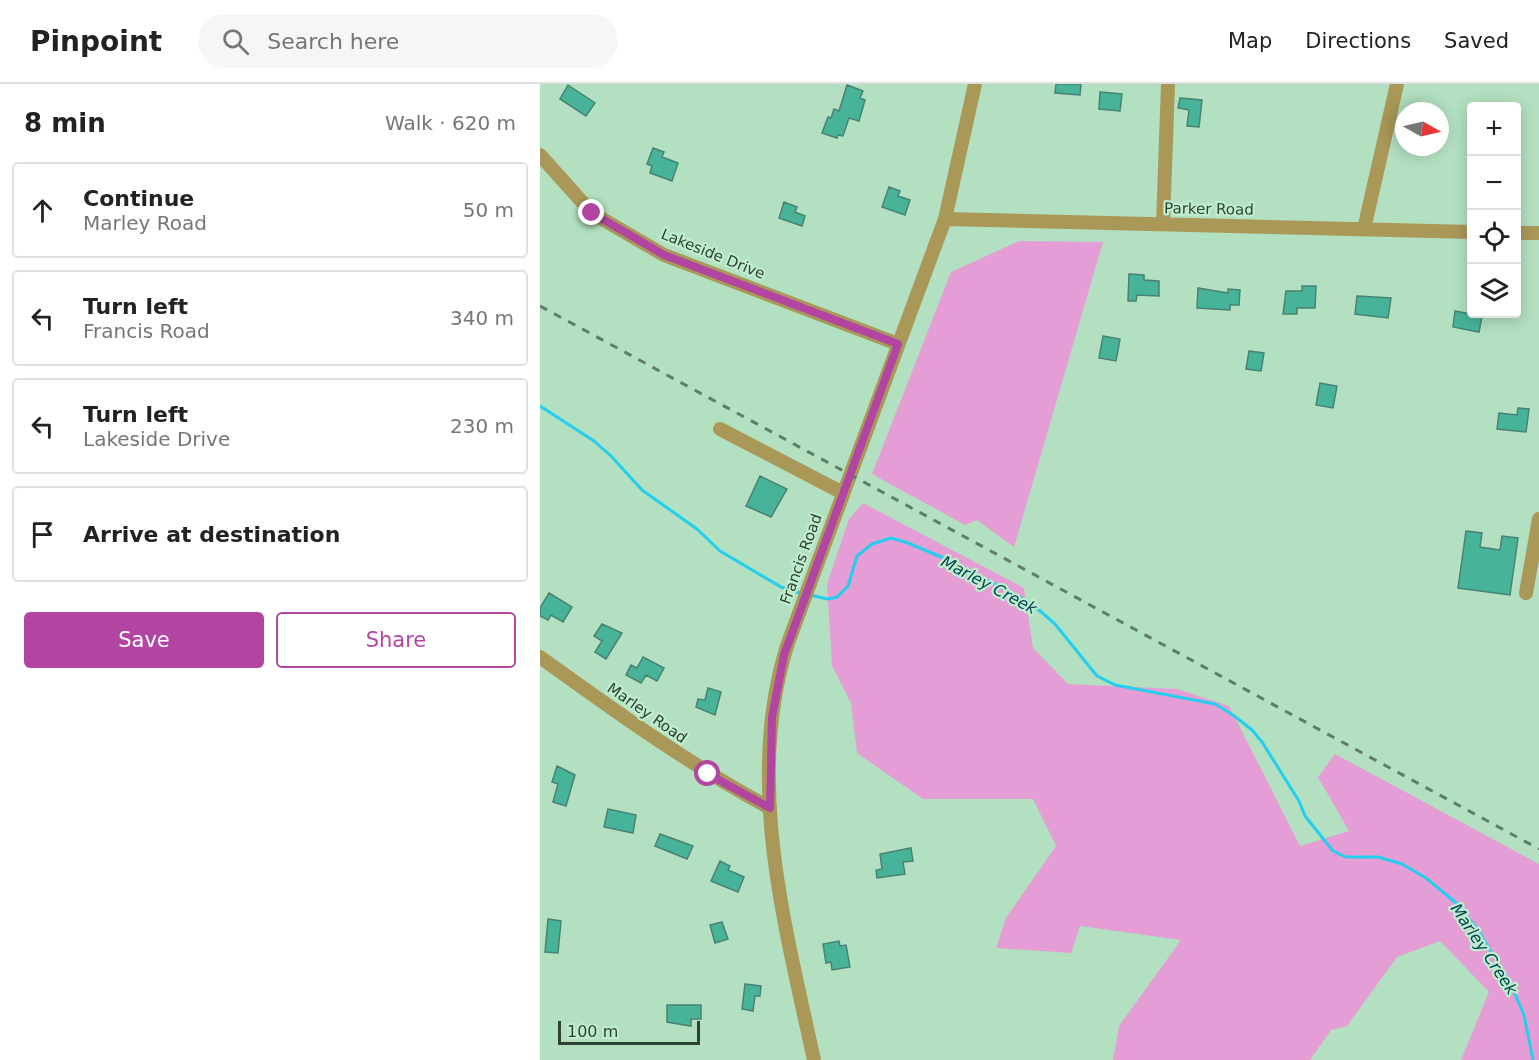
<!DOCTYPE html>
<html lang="en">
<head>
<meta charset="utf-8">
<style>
  body { margin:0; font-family:"DejaVu Sans",sans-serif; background:#f6f6f6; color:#222 }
  .controls { position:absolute; right:18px; top:18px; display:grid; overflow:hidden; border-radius:6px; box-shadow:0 3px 15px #0003 }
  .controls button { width:54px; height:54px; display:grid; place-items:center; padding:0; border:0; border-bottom:2px solid #e0e0e0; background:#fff; color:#222; font:30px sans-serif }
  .compass { position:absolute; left:855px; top:18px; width:54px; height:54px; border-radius:50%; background:#fff; box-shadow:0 3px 15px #0003; rotate:98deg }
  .scale { position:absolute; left:18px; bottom:15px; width:142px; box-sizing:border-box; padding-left:6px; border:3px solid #2f4235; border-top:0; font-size:16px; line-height:21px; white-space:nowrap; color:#2f4235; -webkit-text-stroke:4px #bfedcd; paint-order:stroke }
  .stop { position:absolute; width:18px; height:18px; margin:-14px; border:4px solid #b345a2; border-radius:50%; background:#fff }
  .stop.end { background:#b345a2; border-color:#fff; box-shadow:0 2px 6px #0008 }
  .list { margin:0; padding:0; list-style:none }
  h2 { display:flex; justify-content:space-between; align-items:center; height:78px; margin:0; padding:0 24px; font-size:26px }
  h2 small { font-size:20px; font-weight:400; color:#767676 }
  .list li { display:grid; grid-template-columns:39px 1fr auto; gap:18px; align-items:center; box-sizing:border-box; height:96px; margin:0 12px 12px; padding:0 12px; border:2px solid #e0e0e0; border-radius:6px }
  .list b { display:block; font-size:22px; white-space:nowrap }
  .list p { margin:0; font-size:20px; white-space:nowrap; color:#767676 }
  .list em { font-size:20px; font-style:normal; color:#767676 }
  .actions { display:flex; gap:12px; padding:18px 24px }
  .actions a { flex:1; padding:14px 0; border:2px solid #b345a2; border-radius:6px; text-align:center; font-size:21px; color:#b345a2 }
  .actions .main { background:#b345a2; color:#fff }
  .icon { flex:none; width:33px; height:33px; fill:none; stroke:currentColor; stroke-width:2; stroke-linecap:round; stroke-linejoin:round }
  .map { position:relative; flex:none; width:999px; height:976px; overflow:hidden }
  header { display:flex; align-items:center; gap:36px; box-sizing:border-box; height:84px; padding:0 30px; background:#fff; border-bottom:2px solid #e0e0e0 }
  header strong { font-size:28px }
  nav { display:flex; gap:33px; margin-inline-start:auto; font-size:21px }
  .search { width:420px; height:54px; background:#f6f6f6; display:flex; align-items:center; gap:15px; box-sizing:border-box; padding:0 21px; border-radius:33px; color:#767676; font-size:22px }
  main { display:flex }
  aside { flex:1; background:#fff }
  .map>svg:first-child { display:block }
  .green { fill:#e49ed5 }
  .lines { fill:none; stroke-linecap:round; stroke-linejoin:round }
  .stream { stroke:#23ceee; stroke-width:3 }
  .building { fill:#47b399; stroke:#498273; stroke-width:1.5 }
  .minor { stroke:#aa9858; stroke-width:14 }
  .rail { stroke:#607d69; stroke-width:3; stroke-dasharray:8 8; stroke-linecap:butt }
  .route { stroke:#b345a2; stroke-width:8 }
  .labels { text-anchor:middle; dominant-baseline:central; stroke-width:4.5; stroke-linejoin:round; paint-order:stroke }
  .street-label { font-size:15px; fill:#2f4235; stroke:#bfedcd }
  .water-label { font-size:16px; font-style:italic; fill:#004653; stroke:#bfedcd }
</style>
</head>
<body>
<header>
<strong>Pinpoint</strong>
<div class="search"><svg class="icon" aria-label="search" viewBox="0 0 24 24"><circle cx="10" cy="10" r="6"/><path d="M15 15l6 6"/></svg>Search here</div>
<nav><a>Map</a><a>Directions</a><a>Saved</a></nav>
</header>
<main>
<aside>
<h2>8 min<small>Walk · 620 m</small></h2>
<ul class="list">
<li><svg class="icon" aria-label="ahead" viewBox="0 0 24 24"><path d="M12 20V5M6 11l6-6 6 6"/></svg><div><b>Continue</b><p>Marley Road</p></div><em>50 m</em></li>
<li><svg class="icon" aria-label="left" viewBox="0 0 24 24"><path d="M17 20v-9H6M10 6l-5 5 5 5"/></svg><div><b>Turn left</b><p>Francis Road</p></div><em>340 m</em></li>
<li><svg class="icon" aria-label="left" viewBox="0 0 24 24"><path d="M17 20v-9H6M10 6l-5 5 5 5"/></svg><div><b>Turn left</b><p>Lakeside Drive</p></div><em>230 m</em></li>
<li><svg class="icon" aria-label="arrive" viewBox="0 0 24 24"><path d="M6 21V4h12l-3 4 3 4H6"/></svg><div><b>Arrive at destination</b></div></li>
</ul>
<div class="actions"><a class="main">Save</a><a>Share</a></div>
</aside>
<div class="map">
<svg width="999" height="976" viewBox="0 0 999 976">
  <rect width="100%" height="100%" fill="#b2e0c0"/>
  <path class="green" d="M479,157L563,158L474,463L437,436L425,441L332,390L411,188Z
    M323,419L484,504L493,564L528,600L637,605L689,622L760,762L809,747L778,693L795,670L999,780V976H921L949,908L900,857L857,873L807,942L791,946L770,976H573L579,942L641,856L540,842L531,869L456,864L466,834L516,762L493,715H383L317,669L311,619L292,582L287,500L309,435Z"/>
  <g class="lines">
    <path class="stream" d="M0,322L54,357L71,372L102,406L157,445L180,467L241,503L263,510
      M270,511L288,515L297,513L308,502L317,472L332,460L351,454L368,459L406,475L491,519L515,540L557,592L575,601L675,620L693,631L712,646L722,658L759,717L765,732L793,767L806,773H838L862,780L886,794L916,819L938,846L971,901L984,931L993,976"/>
  </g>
  <path class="building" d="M516,0H541L540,11L515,9Z
    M28,1L55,19L46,32L20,15Z
    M307,1L323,7L320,14L325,16L319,37L309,34L303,52L298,51L297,54L282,49L288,33L291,34L294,25L299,27Z
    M560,8L582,10L580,27L559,25Z
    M640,14L662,16L659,43L647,42L649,26L638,24Z
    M113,64L124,68L122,73L138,79L132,97L110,89L112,82L107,80Z
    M349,103L360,107L358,112L370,116L365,131L342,123Z
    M244,118L257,123L255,128L265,132L262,142L239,134Z
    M589,190L604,191V196L619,197V212L597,211L596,217H588Z
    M762,202H776L775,224H757V230H743L746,207H762Z
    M658,204L688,209V205L700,206L699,221H690V226L657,224Z
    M817,212L851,214L848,234L815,230Z
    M915,227L942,232L939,248L913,243Z
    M563,252L580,255L576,277L559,274Z
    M709,267L724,269L721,287L706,285Z
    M780,299L797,302L793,324L776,321Z
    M978,324L989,325L986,348L957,345L959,329L977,331Z
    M220,392L247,405L231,433L206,422Z
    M926,447L942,449L940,463L960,466L962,452L978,454L970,511L918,504Z
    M9,509L32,523L23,538L11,531L8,536L0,532V524Z
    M62,540L82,549L66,575L55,568L62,557L54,552Z
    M103,573L124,584L117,597L106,591L101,599L86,591L91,581L97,584Z
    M168,604L181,608L175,631L156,623L158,615L165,616Z
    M17,682L35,691L26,722L13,718L18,700L12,698Z
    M68,725L96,731L93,749L64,743Z
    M120,750L153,762L147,775L115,762Z
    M371,764L373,777L363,778L365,790L337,794L336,786L342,785L340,770Z
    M180,777L190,782L188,786L204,793L198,808L171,797Z
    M8,835L21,837L18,869L5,868Z
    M182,838L188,855L175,859L170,841Z
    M299,857L300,862L306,861L310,883L292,886L291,878L286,879L283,860Z
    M205,900L221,902L220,912H215L213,927L202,925Z
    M127,921H161V935H151V942L127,938Z"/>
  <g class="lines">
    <path class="minor" d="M0,71L52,129L124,171L358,260
      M405,135L932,148
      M623,140L628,0
      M824,145L857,0
      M976,149H999
      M180,345L303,409
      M986,509L999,435
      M0,573C75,627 148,680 230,724
      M274,976C245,841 204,695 248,559L405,135L435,0"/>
    <path class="rail" d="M0,222L999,765"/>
  </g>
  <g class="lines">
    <path class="route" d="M52,129L124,171L358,260L244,571L232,633L230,724L168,690"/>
  </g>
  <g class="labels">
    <g class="street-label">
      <text transform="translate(669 125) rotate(1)">Parker Road</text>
      <text transform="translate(173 170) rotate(22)">Lakeside Drive</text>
      <text transform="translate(261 475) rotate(-70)">Francis Road</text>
      <text transform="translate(107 629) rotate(35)">Marley Road</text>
    </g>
    <g class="water-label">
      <text transform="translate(449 501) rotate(28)">Marley Creek</text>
      <text transform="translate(944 865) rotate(56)">Marley Creek</text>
    </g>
  </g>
</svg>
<div class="controls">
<button>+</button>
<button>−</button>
<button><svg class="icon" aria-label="locate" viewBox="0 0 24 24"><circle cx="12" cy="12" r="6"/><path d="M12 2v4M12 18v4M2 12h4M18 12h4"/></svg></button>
<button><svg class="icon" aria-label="layers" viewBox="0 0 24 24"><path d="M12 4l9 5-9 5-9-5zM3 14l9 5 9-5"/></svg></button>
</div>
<svg class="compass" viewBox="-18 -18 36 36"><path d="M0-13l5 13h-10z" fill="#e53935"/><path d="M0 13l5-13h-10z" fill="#767676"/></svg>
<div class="scale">100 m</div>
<div class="stop" style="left:168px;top:690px"></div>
<div class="stop end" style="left:52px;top:129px"></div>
</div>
</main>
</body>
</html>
